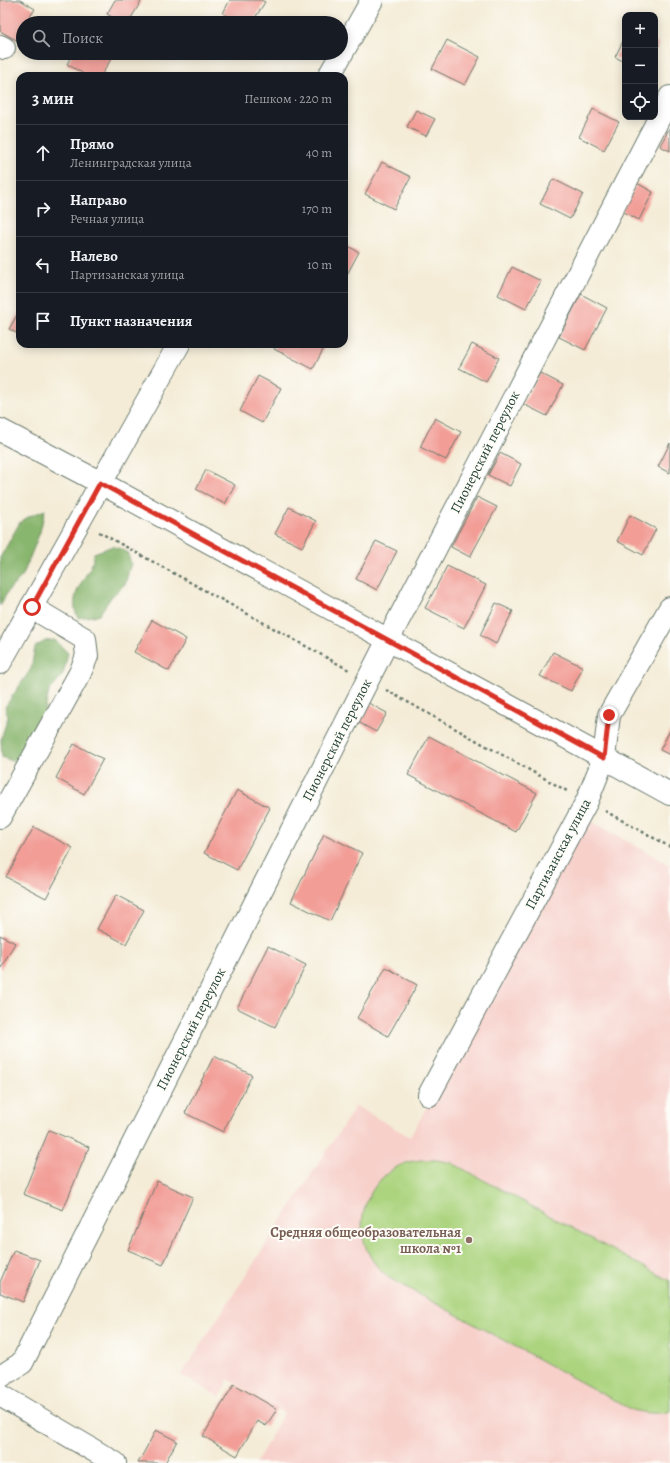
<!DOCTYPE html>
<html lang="ru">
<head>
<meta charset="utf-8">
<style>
  body { margin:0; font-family:Alegreya,serif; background:#20242c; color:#f1f3f6 }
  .controls { position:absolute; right:12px; top:12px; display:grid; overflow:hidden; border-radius:8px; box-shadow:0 2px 10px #0003 }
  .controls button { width:36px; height:36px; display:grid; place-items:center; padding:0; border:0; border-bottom:1px solid #363941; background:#171b24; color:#f1f3f6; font:20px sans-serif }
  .stop { position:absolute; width:12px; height:12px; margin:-9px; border:3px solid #d93025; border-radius:50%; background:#fff }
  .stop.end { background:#d93025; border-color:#fff; box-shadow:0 1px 4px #0008 }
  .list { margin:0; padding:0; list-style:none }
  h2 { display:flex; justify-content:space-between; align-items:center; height:52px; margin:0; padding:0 16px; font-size:17px }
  h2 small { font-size:13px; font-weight:400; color:#9ea1a6 }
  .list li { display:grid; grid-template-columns:26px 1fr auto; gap:12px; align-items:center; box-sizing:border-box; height:56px; padding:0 16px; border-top:1px solid #363941 }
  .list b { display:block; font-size:15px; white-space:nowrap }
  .list p { margin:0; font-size:13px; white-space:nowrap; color:#9ea1a6 }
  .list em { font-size:13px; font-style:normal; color:#9ea1a6 }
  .icon { flex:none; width:22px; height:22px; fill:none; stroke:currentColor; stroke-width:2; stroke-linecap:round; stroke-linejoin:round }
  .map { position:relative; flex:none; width:670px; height:1463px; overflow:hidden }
  .search { position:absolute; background:#171b24; box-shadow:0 2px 10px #0003; left:16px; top:16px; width:332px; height:44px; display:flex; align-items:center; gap:10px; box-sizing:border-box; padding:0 14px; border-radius:22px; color:#9ea1a6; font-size:15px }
  .panel { position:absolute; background:#171b24; box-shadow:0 2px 10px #0003; left:16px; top:72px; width:332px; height:276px; border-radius:12px }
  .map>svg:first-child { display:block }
  .built { fill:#f7d0ca }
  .green { fill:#acd47f; stroke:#66885a }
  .forest { fill:#89b66e; stroke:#547a51 }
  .building { fill:#f29e97 }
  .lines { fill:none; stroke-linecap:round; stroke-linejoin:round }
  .minor-casing { stroke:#6a7a6d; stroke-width:24 }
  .path { stroke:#6a7a6d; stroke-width:2.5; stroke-dasharray:3 3; stroke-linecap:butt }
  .minor { stroke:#fff; stroke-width:22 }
  .route { stroke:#d93025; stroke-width:5 }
  .education-dot { fill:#8d6e63; stroke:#fdfcf7; stroke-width:1.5 }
  .labels { text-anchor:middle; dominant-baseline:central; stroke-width:4; stroke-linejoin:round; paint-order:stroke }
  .street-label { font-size:14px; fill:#1f3d34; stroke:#fdfcf7 }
  .education-label { font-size:14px; font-weight:bold; fill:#785e54; stroke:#fdfcf7; text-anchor:end }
</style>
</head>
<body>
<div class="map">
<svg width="670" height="1463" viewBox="0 0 670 1463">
  <rect width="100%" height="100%" fill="#fdfcf7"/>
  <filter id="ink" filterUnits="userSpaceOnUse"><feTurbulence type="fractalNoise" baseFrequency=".025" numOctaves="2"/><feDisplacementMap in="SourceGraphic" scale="8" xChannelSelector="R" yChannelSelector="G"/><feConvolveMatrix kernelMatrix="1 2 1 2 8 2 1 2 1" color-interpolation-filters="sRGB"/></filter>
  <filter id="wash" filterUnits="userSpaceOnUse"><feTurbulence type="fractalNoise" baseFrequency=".012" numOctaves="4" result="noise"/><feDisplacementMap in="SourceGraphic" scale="16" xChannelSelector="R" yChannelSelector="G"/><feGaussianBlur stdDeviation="0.9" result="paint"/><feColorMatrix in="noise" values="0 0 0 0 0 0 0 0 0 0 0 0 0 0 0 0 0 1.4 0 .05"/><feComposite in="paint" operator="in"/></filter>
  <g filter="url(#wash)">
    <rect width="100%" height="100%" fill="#f4ecd7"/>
    <path class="built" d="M589,820L670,865V1463H256L284,1413L228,1379L220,1397L181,1375L356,1106L410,1137Z"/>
    <path class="green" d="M421,1160H437L452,1163L670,1281V1411C657,1415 645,1413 632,1410L389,1278C381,1271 374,1264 369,1254C351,1221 370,1175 406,1163C410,1161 416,1161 421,1160Z"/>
    <path class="forest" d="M45,510L40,532L23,575L8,591L0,606V558L20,522L30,516Z
      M113,546L127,552L131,563L125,584L111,597L99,615L78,618C68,597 82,584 91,566C93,562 93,557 94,553Z
      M55,640L68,653L63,674L49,691L42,722L28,737L21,757L12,761L2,757L1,739L8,717L5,707L31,669L35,647L45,641Z"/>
    <g id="blocks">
      <path class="building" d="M0,0H20L35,9L26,23H23V29L16,40L0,31Z
        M115,0H142L128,23H122L107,14Z
        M230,0H261L265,2L252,23H240L223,13Z
        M625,37V62L615,57Z
        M447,40L480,57L465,85L432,69Z
        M655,42L659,44L655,51Z
        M73,53H109L113,56L101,76H87L67,64Z
        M593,109L619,122L604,150L579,137Z
        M416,110L435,119L426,136L407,127Z
        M670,127V151L660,146Z
        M382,162L411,177L394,209L365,194Z
        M553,179L583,194L570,219L540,204Z
        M637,183L653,192L639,220L622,211Z
        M344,244L359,252L344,280Z
        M512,267L541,281L526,309L498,295Z
        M581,294L607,308L585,350L559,337Z
        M20,310V335L9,329Z
        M277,344H326L313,369L274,349Z
        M472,344L499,358L486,382L459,368Z
        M540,373L563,385L547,416L523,404Z
        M258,376L281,388L262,423L240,411Z
        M435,418L461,432L446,460L420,447Z
        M670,443V473L658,467Z
        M500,453L521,464L510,486L488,475Z
        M206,470L235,485L225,504L196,489Z
        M477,497L497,507L470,557L451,547Z
        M289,507L316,521L302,547L275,534Z
        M630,515L656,529L643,555L617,541Z
        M376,541L397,551L377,590L356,579Z
        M447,566L486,585L464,628L425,608Z
        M496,603L513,611L496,644L480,635Z
        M152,620L186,639L169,671L134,652Z
        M553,652L583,667L571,691L540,676Z
        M359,698L387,713L376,732L349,717Z
        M670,730V755L660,750Z
        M429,736L537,793L516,832L408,775Z
        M74,744L103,759L84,794L56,778Z
        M237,790L270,808L237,870L204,853Z
        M34,827L73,848L46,898L6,877Z
        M324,834L362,853L330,921L291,902Z
        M116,895L144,910L126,944L97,929Z
        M0,935L15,943L0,970Z
        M268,946L306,965L275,1027L237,1008Z
        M386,967L417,985L388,1036L357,1018Z
        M214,1056L252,1075L223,1132L185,1113Z
        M49,1130L89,1147L63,1210L23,1194Z
        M157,1181L193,1197L163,1265L128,1250Z
        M14,1250L40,1260L23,1302L0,1293V1282Z
        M234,1384L277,1409L266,1426L257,1421L237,1456L203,1436Z
        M156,1430L177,1441L165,1463H138Z"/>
    </g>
  </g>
  <g filter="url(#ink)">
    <use href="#blocks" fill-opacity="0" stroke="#6a7a6d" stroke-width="1"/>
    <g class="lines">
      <g class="minor-casing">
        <path id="minor" d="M0,46L4,48
          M329,76L372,0
          M0,430L101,483L670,794
          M0,663L179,344
          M0,817L80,673L87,656L85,639L31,607
          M429,1095L587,801L604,758L609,715L670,608
          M0,1377L22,1363L388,640L670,97
          M0,1395L115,1463"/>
      </g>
      <path class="path" d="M99,532L349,670
        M386,690L567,791
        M605,811L670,847"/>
      <use href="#minor" class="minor"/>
    </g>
  </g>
  <g class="lines" filter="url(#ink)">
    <path class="route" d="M32,607L100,483L604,758L609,715"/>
  </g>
  <circle class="education-dot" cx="469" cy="1240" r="4"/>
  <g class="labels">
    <g class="street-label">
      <text transform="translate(485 452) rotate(-63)">Пионерский переулок</text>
      <text transform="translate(337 740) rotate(-63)">Пионерский переулок</text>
      <text transform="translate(558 854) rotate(-62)">Партизанская улица</text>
      <text transform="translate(191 1029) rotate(-63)">Пионерский переулок</text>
    </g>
    <g class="education-label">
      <text x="461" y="1232">Средняя общеобразовательная<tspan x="461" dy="16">школа №1</tspan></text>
    </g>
  </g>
</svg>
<div class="controls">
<button>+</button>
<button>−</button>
<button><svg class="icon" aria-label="locate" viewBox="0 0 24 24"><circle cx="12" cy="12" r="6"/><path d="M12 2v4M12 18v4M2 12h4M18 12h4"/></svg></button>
</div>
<div class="stop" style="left:32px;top:607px"></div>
<div class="stop end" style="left:609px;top:715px"></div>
<div class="search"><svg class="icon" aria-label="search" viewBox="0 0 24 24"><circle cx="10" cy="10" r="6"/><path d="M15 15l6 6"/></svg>Поиск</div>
<section class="panel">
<h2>3 мин<small>Пешком · 220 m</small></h2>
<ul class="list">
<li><svg class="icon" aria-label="ahead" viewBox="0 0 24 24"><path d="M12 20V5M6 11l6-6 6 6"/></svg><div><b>Прямо</b><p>Ленинградская улица</p></div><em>40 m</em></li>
<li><svg class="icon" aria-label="right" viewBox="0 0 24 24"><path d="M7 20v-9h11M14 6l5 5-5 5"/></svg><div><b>Направо</b><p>Речная улица</p></div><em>170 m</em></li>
<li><svg class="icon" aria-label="left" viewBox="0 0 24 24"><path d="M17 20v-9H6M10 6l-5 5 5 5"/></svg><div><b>Налево</b><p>Партизанская улица</p></div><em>10 m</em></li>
<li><svg class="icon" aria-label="arrive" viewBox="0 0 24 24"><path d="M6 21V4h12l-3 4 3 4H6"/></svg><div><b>Пункт назначения</b></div></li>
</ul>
</section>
</div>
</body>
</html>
